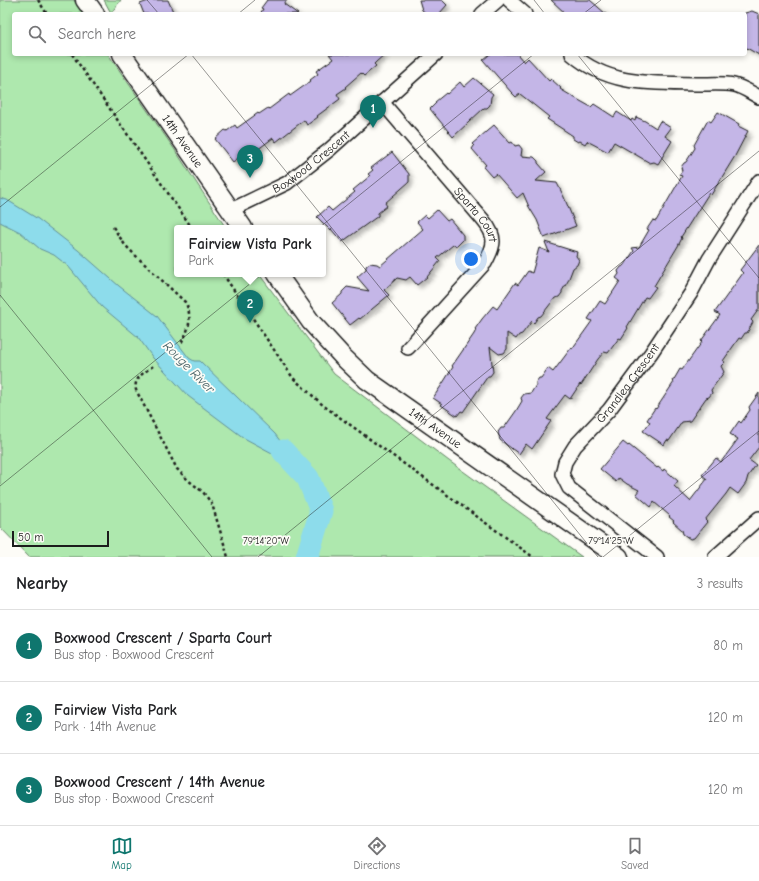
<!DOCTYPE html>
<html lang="en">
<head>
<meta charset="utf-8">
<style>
  body { margin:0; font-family:"Comic Neue",sans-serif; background:#f6f6f6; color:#202124 }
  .scale { position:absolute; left:12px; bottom:10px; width:97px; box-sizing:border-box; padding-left:4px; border:2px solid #1c1c1c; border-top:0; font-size:11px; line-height:14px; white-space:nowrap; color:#1c1c1c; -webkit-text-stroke:3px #fdfcf7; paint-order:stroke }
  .you { position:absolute; left:471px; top:259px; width:14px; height:14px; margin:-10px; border:3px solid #fff; border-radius:50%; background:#1a73e8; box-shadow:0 0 0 6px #1a73e833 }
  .badge { display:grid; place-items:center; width:26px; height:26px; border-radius:50%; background:#0f766e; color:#fff; font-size:13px; font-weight:700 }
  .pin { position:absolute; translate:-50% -33px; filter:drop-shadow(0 1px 2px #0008) }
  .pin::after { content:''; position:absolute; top:21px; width:14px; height:12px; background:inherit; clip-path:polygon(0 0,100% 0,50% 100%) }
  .popup { position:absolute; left:174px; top:225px; width:152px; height:52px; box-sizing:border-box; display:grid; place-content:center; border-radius:4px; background:#fff; filter:drop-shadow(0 1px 3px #0005); font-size:13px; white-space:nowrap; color:#757577 }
  .popup b { font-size:15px; color:#202124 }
  .popup::after { content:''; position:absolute; left:50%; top:100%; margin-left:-8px; border:8px solid transparent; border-top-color:#fff }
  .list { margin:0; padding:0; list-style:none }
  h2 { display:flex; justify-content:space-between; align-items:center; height:52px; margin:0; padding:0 16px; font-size:17px }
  h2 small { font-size:13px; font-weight:400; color:#757577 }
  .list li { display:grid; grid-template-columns:26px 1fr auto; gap:12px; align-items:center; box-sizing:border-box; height:72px; padding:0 16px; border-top:1px solid #e0e0e0 }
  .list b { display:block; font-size:15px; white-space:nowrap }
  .list p { margin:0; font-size:13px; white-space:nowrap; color:#757577 }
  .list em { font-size:13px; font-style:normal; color:#757577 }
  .icon { flex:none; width:22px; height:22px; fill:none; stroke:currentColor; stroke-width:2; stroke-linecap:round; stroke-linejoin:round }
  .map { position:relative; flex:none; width:759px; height:557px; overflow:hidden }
  .search { position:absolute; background:#fff; box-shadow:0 2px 6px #0003; left:12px; right:12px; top:12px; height:44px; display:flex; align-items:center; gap:10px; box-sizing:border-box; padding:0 14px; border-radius:4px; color:#757577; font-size:15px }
  .sheet { height:268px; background:#fff }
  nav { display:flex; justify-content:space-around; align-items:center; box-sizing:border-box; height:56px; border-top:1px solid #e0e0e0; background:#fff; font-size:11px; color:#757577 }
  nav a { display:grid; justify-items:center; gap:2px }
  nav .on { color:#0f766e }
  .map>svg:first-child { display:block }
  .green { fill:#aee8ae; stroke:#658265 }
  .water { fill:#8ddceb; stroke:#608f98 }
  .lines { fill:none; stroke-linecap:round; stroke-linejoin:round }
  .river { stroke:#8ddceb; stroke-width:23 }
  .building { fill:#c4b6e7; stroke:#1c1c1c; filter:url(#shadow) }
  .street-casing { stroke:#1c1c1c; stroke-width:16 }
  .secondary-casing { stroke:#1c1c1c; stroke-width:21 }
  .path { stroke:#1c1c1c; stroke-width:2.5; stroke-dasharray:3 3; stroke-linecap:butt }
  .street { stroke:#fdfcf7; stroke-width:13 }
  .secondary { stroke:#fdfcf7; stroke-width:18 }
  .ticks { fill:none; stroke:#1c1c1c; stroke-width:1; stroke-opacity:0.45 }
  .labels { text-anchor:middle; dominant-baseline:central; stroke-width:3.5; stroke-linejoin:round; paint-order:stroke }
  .street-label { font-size:12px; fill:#1c1c1c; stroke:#fdfcf7 }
  .water-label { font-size:13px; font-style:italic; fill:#445f64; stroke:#fdfcf7 }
  .ticks-label { font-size:10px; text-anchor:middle; fill:#1c1c1c; stroke:#fdfcf7; stroke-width:3.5; stroke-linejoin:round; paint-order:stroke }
</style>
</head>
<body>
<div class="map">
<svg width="759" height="557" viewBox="0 0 759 557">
  <defs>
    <filter id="shadow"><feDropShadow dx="3.5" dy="3.5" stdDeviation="2" flood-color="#0004"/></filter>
  </defs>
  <rect width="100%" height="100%" fill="#fdfcf7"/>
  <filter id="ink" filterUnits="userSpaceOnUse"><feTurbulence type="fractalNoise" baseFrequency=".025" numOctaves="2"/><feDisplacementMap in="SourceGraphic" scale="8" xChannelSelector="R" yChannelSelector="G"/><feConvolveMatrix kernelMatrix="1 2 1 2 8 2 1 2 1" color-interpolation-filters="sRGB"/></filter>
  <g filter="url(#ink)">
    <path class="green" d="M0,0H74L83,14H14V54H108L175,150L226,228H177V274H259L334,374L449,461L582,557H29L0,527Z
      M104,0H121L111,13Z"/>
    <path class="water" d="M0,198L7,200L38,219L78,250L119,286L157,316L189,358L194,361H200L275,434L326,503L323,525L315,557H304L314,514L311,496L297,476L274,454L244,438L188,396L153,358L138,337L102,307L68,266L54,255L40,249L20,232L0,222Z"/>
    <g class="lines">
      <path class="river" d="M283,451L308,478L321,511L307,557"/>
    </g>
    <path class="building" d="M151,0H168L174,14H144L140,4Z
      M267,0H287L284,4L298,14H260L263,9L261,8Z
      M419,0H442L447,5L439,14H427L422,10Z
      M551,0H590L606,14H566Z
      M752,11L759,14V55L745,47V13Z
      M329,54H385L376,62L374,64L376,66L364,76L361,73L345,87L346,88L337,94L340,99L317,116L318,117L307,125L304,120L276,142L273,138L245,159L242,155L233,162L215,139L225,130L227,131L235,125L237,128L258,113L259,114L268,108L269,109L289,94L290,96L311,81L310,80L318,74L316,71L333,59Z
      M490,54H517L524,62L528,58L549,81L551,79L561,88L560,89L575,98L591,107L594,104L614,117L617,112L631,121L632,119L635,121L636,117L645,121L656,128L660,121L671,128L665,136L672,141L658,164L654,162L650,163L614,142L608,152L587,141L585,144L580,141L578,142L573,139V136L567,132L547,119L549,117L520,94L516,97L511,92L483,60Z
      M474,78L493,94L491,97L490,105L487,108H484L453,137L430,109L436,103L435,102L446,93L447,94L460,82L464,87Z
      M718,112L739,124L738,126L748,131L735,156L711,195L709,193L681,237L682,238L678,246L654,286L656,287L648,298L645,297L627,327L628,328L621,339L619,338L608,353L604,352L598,359L581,385L580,384L570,399L565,395L547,419L551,421L532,449L526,444L519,454L500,440L498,432L501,428H504L516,411L522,401L521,398L524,394L531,393L536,385V382L539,378H541L548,368L553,372L571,348L572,349L592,321L588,319L600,301L605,304L620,281L616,278L619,274L618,271L621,267L623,266L634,251L632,248L639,247L649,230L647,229L653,220L656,221L682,176L679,175L682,171L681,167L684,163L686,162L695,148L694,145L708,120L711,122Z
      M494,125L510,143L512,142L515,146L519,145L522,149L521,156L534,157L538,161V163L546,172L536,181L557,183L564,197L576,226L544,238L537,220L529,207L523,193L517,198L496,174L492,177L483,167L486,165L472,149L474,146L472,144Z
      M392,152L409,174V182L385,203L387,206L378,213V216L342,242L331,229L330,230L317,217L328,207L332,211L355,192L353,190L370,176L368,174L373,170L371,168Z
      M437,210L447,221L450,219L463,235V240L457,246L453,245L437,258L440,261L427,277L417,285L410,277L406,280L397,278L384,290L389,295L360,319L359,318L350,325L332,303L342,294V292L347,287L369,291L357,277L366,269V266L370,263L377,264L380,266L423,229L417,222L425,215L428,218Z
      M545,242L577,252L576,256L579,260L577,265L573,268L568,281L562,291V293L559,297L555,298L541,316L538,317L534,323L532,321L522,334L519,335L516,339L507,333V349L504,353L499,354L490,347L493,372L490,376H488L463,412L461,411L457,416L441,405L442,404L433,398L443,383L453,367L452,366L474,334L476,330L475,329L482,319L493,306L497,309L515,283L518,285L528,271L532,273L539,248L549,252Z
      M759,245V309L751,320L753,322L747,333H745L741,339L739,338L723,361L725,362L721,366L724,372L711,390L712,393L709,397L706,398L690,421L682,422L669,441L667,440L664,445L643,431L650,422L647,420L655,408L656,409L674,382L673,381L680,369L682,370L702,342L701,341L720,315L715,312L743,273L740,270Z
      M759,393V447L749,460L756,465L748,476L746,483L738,494L730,488L726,494L705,520L707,522L694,538L690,539L683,534L682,530L673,522L674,521L669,517L670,516L654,502L651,507L636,494L639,490L627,484L619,478L616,482L600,469L623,442L628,446L629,445L657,468L658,467L663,471L664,469L678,481L674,486L690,501L707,479L702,475L716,458L721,462L738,439L730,434L739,421L741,423L750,410L749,407Z"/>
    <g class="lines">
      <g class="street-casing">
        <g id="street">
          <path d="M509,0L525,14"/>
          <path d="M482,14L498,0"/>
          <path d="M572,54C610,87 654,83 700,84C711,84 724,83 734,85C743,87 751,93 759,97"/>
          <path id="s1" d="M382,102L483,220C497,237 495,245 485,263L408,348"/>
          <path id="s2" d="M231,210L287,183L329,150L436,54"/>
          <path id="s3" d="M657,557L569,488L562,474L565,462L575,446L609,410L651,353L691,293L709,259L759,181"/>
          <path d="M715,557L759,518"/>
        </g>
      </g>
      <g class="secondary-casing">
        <g id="secondary">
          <path d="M85,0L95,14"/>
          <path id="s4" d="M122,54L243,228"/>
          <path id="s5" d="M277,274L311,322L343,357L367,380L619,557"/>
        </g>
      </g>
      <path class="path" d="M38,0L47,14
        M72,54L192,228
        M113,227L125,245L135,255L185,302C193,316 189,331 181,343
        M223,274L293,378L324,406L533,557
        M153,366C145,372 133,378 136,390L177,469L188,480L203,492L212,504L228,557"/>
      <use href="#street" class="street"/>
      <use href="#secondary" class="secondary"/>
    </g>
  </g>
  <path class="ticks" d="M147,0L159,14M534,0L545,14M238,14L255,0M583,14L601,0M191,54L598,557M577,54L759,278M0,207L189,54M0,295L212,557M0,486L534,54M258,557L759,151M603,557L759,431"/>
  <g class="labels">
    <g class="street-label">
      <text stroke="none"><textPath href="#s4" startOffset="106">14th Avenue</textPath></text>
      <text stroke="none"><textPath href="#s2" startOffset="94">Boxwood Crescent</textPath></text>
      <text stroke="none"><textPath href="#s1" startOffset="147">Sparta Court</textPath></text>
      <text stroke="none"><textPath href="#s3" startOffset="241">Grandlea Crescent</textPath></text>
      <text stroke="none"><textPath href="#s5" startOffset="223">14th Avenue</textPath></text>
    </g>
    <g class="water-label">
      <text transform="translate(189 367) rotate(45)">Rouge River</text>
    </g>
  </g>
  <g class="ticks-label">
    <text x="266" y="544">79°14'20"W</text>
    <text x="611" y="544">79°14'25"W</text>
  </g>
</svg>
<div class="scale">50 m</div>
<div class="you"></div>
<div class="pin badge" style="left:373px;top:128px">1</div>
<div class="pin badge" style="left:250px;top:323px">2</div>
<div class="popup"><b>Fairview Vista Park</b>Park</div>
<div class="pin badge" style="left:250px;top:178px">3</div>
<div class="search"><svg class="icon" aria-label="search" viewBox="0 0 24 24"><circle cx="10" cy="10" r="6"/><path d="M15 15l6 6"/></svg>Search here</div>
</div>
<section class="sheet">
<h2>Nearby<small>3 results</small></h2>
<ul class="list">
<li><span class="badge">1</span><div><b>Boxwood Crescent / Sparta Court</b><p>Bus stop · Boxwood Crescent</p></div><em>80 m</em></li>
<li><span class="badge">2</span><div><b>Fairview Vista Park</b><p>Park · 14th Avenue</p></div><em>120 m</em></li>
<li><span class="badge">3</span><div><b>Boxwood Crescent / 14th Avenue</b><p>Bus stop · Boxwood Crescent</p></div><em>120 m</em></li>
</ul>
</section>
<nav>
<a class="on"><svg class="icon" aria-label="map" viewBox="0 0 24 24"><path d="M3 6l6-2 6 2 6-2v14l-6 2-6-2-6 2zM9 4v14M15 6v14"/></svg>Map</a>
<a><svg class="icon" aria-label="directions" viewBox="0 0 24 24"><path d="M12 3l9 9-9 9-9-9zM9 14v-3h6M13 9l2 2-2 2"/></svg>Directions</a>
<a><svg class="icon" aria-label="saved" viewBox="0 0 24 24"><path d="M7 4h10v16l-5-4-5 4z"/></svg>Saved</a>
</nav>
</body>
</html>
